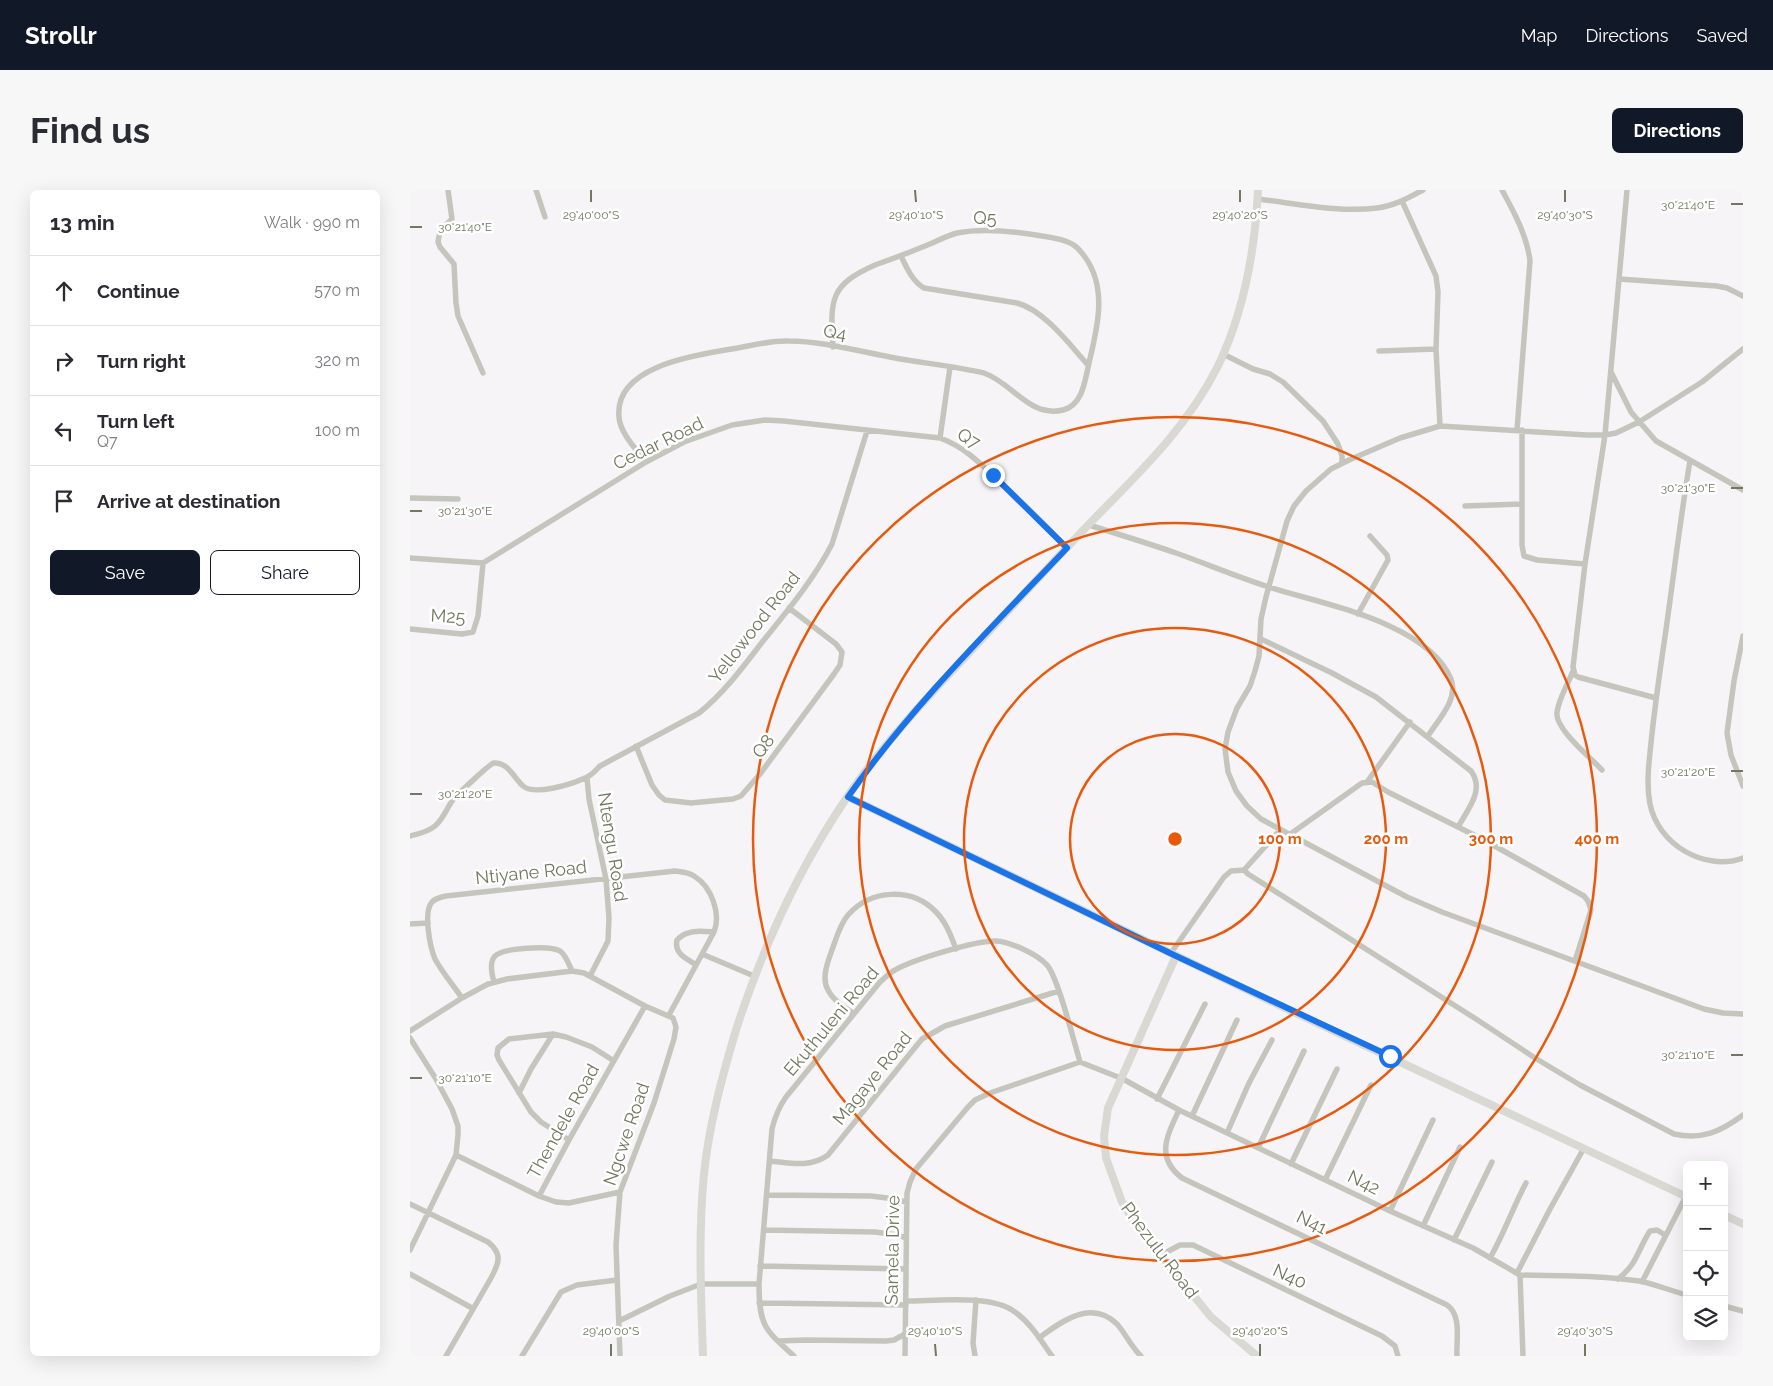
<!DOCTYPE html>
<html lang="en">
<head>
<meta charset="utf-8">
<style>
  body { margin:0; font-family:Raleway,sans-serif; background:#f7f7f7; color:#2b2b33 }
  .controls { position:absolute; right:15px; bottom:15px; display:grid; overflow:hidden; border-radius:8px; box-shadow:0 5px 20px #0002 }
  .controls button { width:45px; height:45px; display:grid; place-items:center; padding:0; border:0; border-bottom:1px solid #e1e1e2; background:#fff; color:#2b2b33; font:25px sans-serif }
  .stop { position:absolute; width:15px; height:15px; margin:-11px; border:4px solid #1a73e8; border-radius:50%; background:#fff }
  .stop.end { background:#1a73e8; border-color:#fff; box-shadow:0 1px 5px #0008 }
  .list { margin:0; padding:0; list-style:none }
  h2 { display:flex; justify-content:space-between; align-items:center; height:65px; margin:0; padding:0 20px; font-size:21px }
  h2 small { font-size:16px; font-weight:400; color:#7c7c81 }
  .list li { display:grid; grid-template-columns:32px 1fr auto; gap:15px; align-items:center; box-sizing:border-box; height:70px; padding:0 20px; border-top:1px solid #e1e1e2 }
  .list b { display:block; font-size:19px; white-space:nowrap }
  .list p { margin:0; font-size:16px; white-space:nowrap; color:#7c7c81 }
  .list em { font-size:16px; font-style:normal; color:#7c7c81 }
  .actions { display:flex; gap:10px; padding:15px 20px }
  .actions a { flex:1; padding:11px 0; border:1px solid #111827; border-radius:8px; text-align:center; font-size:18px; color:#111827 }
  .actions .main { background:#111827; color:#fff }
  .icon { flex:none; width:28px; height:28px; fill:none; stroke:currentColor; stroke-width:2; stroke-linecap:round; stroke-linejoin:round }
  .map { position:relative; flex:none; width:1333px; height:1166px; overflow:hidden; border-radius:8px }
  header { display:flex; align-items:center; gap:30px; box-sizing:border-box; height:70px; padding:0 25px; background:#111827; color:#fff }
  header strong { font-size:24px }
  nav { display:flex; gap:28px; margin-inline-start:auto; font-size:18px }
  .intro { display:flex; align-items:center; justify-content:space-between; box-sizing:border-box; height:120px; padding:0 30px }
  h1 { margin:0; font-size:35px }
  .button { padding:12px 22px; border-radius:8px; background:#111827; color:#fff; font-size:18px; font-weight:700 }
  main { display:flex; gap:30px; padding:0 30px }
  aside { flex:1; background:#fff; border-radius:8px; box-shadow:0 5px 20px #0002 }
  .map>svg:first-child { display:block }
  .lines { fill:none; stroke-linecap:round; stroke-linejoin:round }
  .street { stroke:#c4c6be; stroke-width:5.5 }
  .secondary { stroke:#d7d9d2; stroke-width:8 }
  .route { stroke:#1a73e8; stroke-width:6 }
  .ticks { fill:none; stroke:#70785f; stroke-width:2 }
  .ring { fill:none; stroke:#e8590c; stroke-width:2.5 }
  .labels { text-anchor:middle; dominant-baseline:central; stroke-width:5; stroke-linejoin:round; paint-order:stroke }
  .street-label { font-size:18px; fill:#70785f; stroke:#fff }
  .ticks-label { font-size:12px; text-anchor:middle; fill:#70785f; stroke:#fff; stroke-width:5; stroke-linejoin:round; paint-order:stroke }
  .centre { fill:#e8590c; stroke:#fff; stroke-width:2.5 }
  .ring-label { font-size:15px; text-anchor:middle; font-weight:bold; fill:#e8590c; stroke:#fff; stroke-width:5; stroke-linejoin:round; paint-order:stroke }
</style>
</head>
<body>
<header>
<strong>Strollr</strong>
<nav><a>Map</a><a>Directions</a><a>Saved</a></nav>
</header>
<div class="intro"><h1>Find us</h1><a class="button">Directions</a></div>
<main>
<aside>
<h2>13 min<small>Walk · 990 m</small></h2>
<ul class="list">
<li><svg class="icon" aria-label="ahead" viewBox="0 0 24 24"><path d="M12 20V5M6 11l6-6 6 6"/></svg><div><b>Continue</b></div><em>570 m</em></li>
<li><svg class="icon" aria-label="right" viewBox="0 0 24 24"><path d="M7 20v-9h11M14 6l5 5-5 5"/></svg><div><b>Turn right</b></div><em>320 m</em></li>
<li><svg class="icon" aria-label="left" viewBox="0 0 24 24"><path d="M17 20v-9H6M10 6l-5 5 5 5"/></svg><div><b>Turn left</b><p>Q7</p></div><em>100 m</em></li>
<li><svg class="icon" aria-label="arrive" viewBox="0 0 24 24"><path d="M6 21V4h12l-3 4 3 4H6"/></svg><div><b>Arrive at destination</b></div></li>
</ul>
<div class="actions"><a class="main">Save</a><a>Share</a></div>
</aside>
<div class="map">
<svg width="1333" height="1166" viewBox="0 0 1333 1166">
  <rect width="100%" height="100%" fill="#f7f4f7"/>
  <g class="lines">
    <path class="street" d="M38,0L42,29L30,41L28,52L30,57L44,74L46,113L48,126L73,183
      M126,0L135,27
      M1092,0C1104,22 1117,46 1120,71L1107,240
      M1217,0L1195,245L1175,374L1163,477L1165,485L1168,487L1246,508
      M847,9C884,13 930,23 967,18C984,16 998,8 1013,0
      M992,11L1026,86L1028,102L1026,159L1030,236
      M491,66C497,78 502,91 514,98L607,113C634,120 660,155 678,175
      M1209,89L1307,96L1317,98L1333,106
      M1333,159L1292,192L1229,232L1206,243L1195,245H1177L1030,236L990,248L939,270L921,279L896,301L884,316L877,331L856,407L851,429L849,466L845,481L840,496L827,518L818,542L815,559L818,582L826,601L837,616L851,629L997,707L1032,722L1294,819L1313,823L1333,824
      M969,161L1026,159
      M813,164L843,179L860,184L873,192L913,231L928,254L932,266V273
      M1201,182L1221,222L1246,251L1333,300
      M1112,240V355L1114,366L1127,370L1175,374
      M530,248L540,177
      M1280,271C1269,336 1262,401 1252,467C1248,495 1244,524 1241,553C1239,572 1236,594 1240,614C1248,654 1294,682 1333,668
      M236,272C226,259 210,243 209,227C204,176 286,165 322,159C341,156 360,150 379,151C411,151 448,161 480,167C511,173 543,176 574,183C603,193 619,228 653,220C673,215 675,190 679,173C687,139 698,99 675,67C671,62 668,57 662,54C652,48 637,47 626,45C601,41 572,38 547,43C536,46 525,52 515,56C498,63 482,69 465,75C420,95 420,109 423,157
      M0,308L48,309
      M1055,316L1112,314
      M679,335C708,344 737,353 766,363C797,374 827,387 859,397C911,414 1017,432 1041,489C1049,509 1028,530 1018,546
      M0,368L73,373L236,272L274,252L322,235L355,230L374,231L530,248C555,257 572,275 591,293C614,314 636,336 657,358
      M948,424L978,370L977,365L960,346
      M0,439L52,444L63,442L68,426L73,373
      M1333,446L1324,491L1317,543L1321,565L1333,596
      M851,449L922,483L966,507L1061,581C1075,600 1058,619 1048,637
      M1163,481C1158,494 1149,508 1147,522C1144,538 1181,568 1192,580
      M226,556L242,595L249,605L255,610L281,613L323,609L331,606L350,584L424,484L430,475L432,462L426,454L379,418
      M177,588L179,609L196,689L199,728L198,751L180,786
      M957,592L1000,532
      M870,640L834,680L838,684L1066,829L1125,868L1170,895L1264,944C1292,950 1310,942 1333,925
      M879,645L952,593L962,592L978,602L1074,650L1174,706L1178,711L1181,720L1165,771
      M0,646C8,644 18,642 25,636C33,629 36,620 42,611C47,605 79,574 84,573C98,572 104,588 113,596C125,606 162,594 175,588C181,586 186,580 190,576L289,523C314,503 333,477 353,451C378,420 404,389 422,354L457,241
      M0,734L18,733
      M761,763L814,687L821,681L834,680
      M292,764L344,786
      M286,775C276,768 264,764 267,750C277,739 291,741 304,742
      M84,792C82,785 79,772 85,766C92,758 140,755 150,761C156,765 159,775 162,781
      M52,808C43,795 32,782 25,769C20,757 13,722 22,712C26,708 31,707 36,706L265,681C271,682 278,682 284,686C302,697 311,724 304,742L259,825
      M443,823C434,817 423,810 418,800C411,788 418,771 422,760C426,749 430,734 438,725C461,699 502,697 526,722C536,732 541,746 546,759
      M0,841L52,808L78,794L97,789L162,781L174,783L235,816L263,828L266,837L264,849L244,913L210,1002L206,1055L210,1166
      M0,848L26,889L42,919L48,936V945L46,965L0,1060
      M670,872L713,889L769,920L980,1021L1063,1058L1110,1085L1113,1166
      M109,903L121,879L143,844
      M747,909L795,814
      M769,920C757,946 745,967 772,988L1037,1115C1052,1125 1046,1150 1047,1166
      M782,926L827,830
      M817,943L839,893L862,850
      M159,950L131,932L121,922L89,870L87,865L88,858L99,849L143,844L156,847L182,857L204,871
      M848,958L894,861
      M46,965L129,1006L146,1012L159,1013L210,1002
      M360,971C381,973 400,978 418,965L503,860L512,849L535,836L649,801
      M881,974L927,879
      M915,990L961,895
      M357,1005L461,1006L477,1008L497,1012
      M129,1006L159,950L235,816
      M0,1014L78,1052C93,1064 89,1073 81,1088L36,1166
      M980,1021L1023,930
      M1013,1036L1050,957
      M354,1040L465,1042L488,1045L496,1048
      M1044,1050L1082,972
      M751,1065L770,1055H783L972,1146L985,1156L988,1166
      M1080,1068C1094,1044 1103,1017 1116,993
      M350,1076L496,1079
      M1107,1083L1140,1019L1174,958
      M0,1084L62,1118
      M1110,1085C1150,1086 1190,1085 1229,1091C1245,1094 1261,1101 1277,1105
      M1208,1089C1228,1073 1227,1061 1240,1041L1247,1040L1255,1045
      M1232,1092L1276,1006
      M496,1111C526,1111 581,1104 605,1122C621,1133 631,1151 642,1166
      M349,1113L496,1115
      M1314,1116L1333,1121
      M209,1131L260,1106L291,1094H349
      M629,1148C652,1131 681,1109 707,1134C716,1144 721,1157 731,1166
      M368,1151L396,1150L476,1151L484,1150L495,1144
      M112,1166L151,1102L167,1095L207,1090
      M384,1166C354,1139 349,1135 349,1094L362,939C365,926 369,917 376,907L470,792C475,788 479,783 485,780C502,770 567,750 586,751C601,752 627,764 637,775C648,787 664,852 670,872
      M495,1166L497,1003L500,992L506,979L558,917L565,910L580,903L670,872
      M565,1166L563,1153L566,1110"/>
    <path class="secondary" d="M438,607L856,809L1277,1007
      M766,766L698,918L694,946L696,968L712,1012L725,1034L801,1127L847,1166
      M1314,1025L1333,1034
      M293,1166C291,1105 288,1045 294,984C299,935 312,887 326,840C356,747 397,660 455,582C490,535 531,493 571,450C607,411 644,371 681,332C728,284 777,238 808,176C834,122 845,60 848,0"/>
  </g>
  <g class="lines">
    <path class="route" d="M583,285L657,358C582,437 500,518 438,607L766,766L980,866"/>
  </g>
  <path class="ticks" d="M181,0V12M505,0L506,12M830,0V12M1155,0V12M1321,14H1333M0,37H12M1321,298H1333M0,321H12M1321,581H1333M0,604H12M1321,865H1333M0,888H12M201,1154V1166M525,1154L526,1166M850,1154V1166M1175,1154V1166"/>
  <g class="ring">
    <circle cx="765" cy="649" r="105"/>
    <circle cx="765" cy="649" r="211"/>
    <circle cx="765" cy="649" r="316"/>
    <circle cx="765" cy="649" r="422"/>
  </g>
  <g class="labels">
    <g class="street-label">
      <text x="575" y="27">Q5</text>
      <text transform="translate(425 142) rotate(9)">Q4</text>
      <text transform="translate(559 248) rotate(32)">Q7</text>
      <text transform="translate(248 253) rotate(-26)">Cedar Road</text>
      <text transform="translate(38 426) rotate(3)">M25</text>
      <text transform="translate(344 437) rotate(-52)">Yellowood Road</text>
      <text transform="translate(353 556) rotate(-53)">Q8</text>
      <text transform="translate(203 657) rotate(81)">Ntengu Road</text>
      <text transform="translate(121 682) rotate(-6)">Ntiyane Road</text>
      <text transform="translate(421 831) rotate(-50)">Ekuthuleni Road</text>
      <text transform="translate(462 888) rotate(-51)">Magaye Road</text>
      <text transform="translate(153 931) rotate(-61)">Thendele Road</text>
      <text transform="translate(216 944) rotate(-71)">Ngcwe Road</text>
      <text transform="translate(954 992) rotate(26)">N42</text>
      <text transform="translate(902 1032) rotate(26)">N41</text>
      <text transform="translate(482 1060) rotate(-89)">Samela Drive</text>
      <text transform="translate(750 1060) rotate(53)">Phezulu Road</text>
      <text transform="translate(880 1086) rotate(25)">N40</text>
    </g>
  </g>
  <g class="ticks-label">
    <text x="1278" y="19">30°21'40"E</text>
    <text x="181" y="29">29°40'00"S</text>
    <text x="506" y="29">29°40'10"S</text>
    <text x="830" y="29">29°40'20"S</text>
    <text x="1155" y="29">29°40'30"S</text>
    <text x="55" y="41">30°21'40"E</text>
    <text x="1278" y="302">30°21'30"E</text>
    <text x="55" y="325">30°21'30"E</text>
    <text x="1278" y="586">30°21'20"E</text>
    <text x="55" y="608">30°21'20"E</text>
    <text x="1278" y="869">30°21'10"E</text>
    <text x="55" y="892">30°21'10"E</text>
    <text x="201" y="1145">29°40'00"S</text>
    <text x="525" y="1145">29°40'10"S</text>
    <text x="850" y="1145">29°40'20"S</text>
    <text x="1175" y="1145">29°40'30"S</text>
  </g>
  <circle cx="765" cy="649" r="8" class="centre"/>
  <g class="ring-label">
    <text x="870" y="654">100 m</text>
    <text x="976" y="654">200 m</text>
    <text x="1081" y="654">300 m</text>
    <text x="1187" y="654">400 m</text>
  </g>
</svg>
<div class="controls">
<button>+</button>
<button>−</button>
<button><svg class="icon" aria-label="locate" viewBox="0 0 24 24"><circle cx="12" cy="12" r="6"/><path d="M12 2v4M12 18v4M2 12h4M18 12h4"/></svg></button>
<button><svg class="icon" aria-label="layers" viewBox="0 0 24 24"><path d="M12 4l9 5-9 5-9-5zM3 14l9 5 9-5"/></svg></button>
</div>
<div class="stop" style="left:980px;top:866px"></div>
<div class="stop end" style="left:583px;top:285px"></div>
</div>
</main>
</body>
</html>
